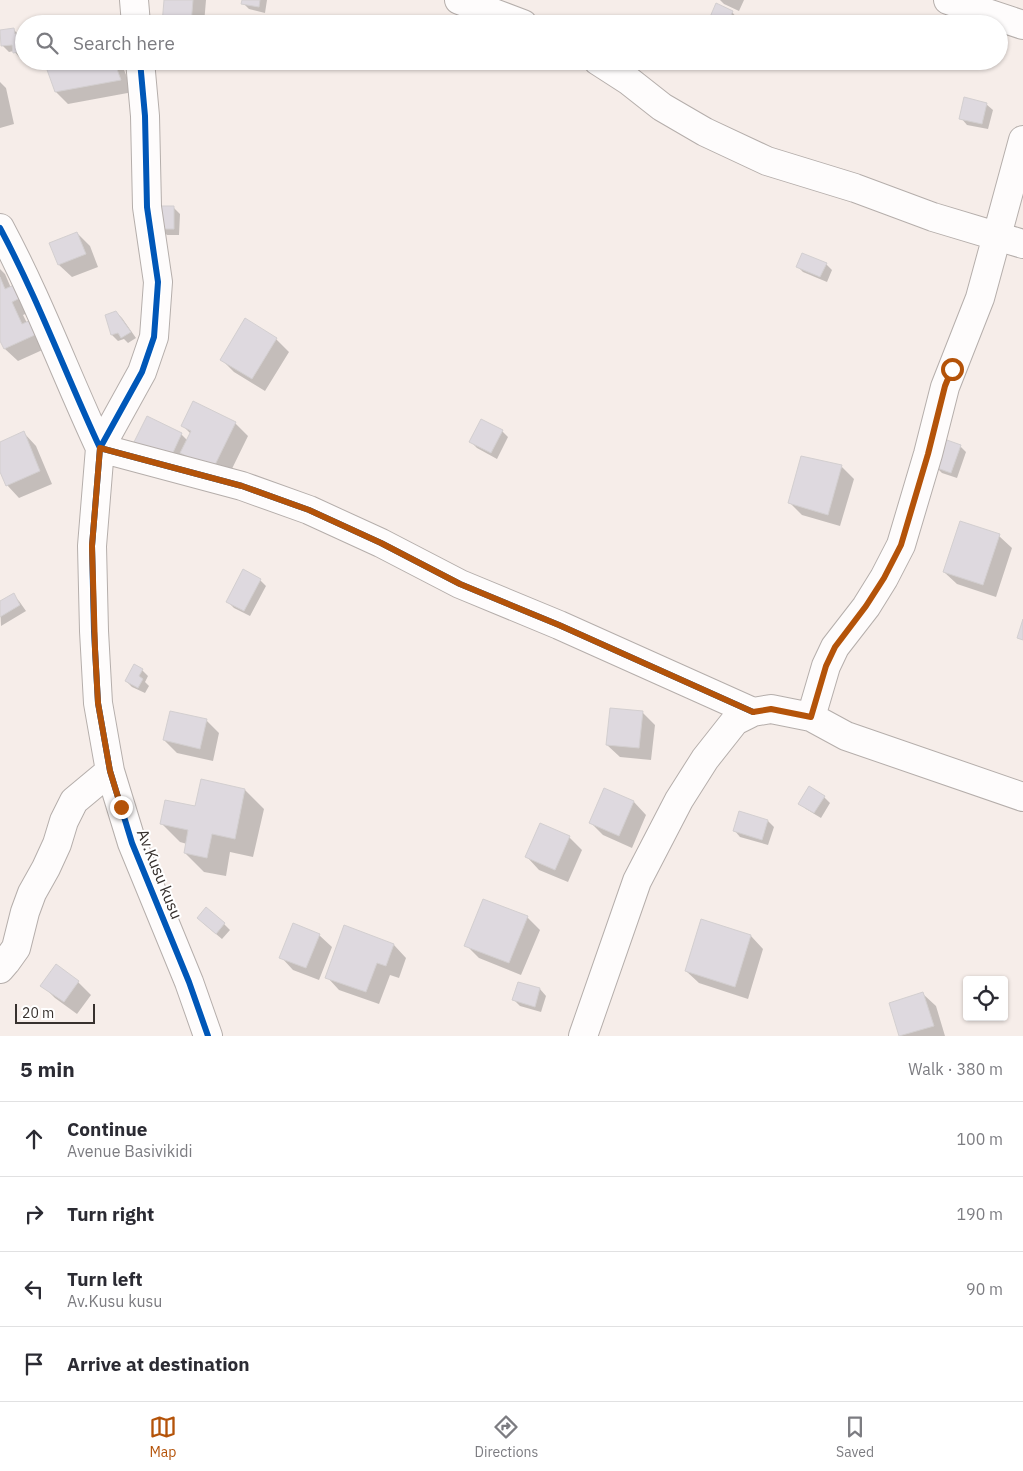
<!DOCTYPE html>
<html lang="en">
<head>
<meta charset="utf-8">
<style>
  body { margin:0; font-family:"IBM Plex Sans",sans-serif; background:#f7f7f7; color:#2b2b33 }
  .controls { position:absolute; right:15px; bottom:15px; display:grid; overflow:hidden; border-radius:5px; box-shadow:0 1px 4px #0004 }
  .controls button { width:45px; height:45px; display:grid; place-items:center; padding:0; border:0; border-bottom:1px solid #e1e1e2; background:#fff; color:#2b2b33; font:25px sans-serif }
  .scale { position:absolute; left:15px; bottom:12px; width:80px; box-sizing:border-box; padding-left:5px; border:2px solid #37312e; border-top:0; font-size:14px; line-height:18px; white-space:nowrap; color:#37312e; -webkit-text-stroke:4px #fff; paint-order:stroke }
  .stop { position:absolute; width:15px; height:15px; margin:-11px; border:4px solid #b45309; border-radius:50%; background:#fff }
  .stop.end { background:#b45309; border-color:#fff; box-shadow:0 1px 5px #0008 }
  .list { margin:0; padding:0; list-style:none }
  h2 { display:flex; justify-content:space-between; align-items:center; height:65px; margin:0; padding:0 20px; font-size:21px }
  h2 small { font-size:16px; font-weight:400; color:#7c7c81 }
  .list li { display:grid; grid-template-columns:32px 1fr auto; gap:15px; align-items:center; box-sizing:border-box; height:75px; padding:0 20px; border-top:1px solid #e1e1e2 }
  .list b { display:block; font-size:19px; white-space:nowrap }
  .list p { margin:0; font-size:16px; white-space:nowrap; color:#7c7c81 }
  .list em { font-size:16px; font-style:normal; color:#7c7c81 }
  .icon { flex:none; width:28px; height:28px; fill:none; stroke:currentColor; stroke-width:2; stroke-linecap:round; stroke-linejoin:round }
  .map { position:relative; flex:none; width:1023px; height:1036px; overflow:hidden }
  .search { position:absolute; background:#fff; box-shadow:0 1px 4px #0004; left:15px; right:15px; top:15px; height:55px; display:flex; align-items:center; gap:12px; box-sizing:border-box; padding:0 18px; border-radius:28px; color:#7c7c81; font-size:19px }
  .sheet { height:365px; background:#fff }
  nav { display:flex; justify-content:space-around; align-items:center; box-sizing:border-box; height:70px; border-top:1px solid #e1e1e2; background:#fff; font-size:14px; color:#7c7c81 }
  nav a { display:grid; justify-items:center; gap:2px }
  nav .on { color:#b45309 }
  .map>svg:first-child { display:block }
  .shadow { fill:#0003 }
  .building { fill:#ded9df; stroke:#d3cfd0 }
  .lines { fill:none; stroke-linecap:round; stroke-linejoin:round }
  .street-casing { stroke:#b5aeab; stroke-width:30 }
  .street { stroke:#fefcfc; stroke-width:28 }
  .cycleway-casing { stroke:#fff; stroke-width:9 }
  .cycleway { stroke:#0057b8; stroke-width:6 }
  .route { stroke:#b45309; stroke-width:6 }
  .labels { text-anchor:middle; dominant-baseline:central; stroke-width:4; stroke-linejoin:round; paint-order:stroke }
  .street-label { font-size:16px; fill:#37312e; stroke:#fff }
</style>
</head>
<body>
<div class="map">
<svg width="1023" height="1036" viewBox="0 0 1023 1036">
  <rect width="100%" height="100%" fill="#f6ede9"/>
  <path class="shadow" d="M166,0H206L204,24H163Z
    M244,0H267L265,13L249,9L243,3Z
    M720,0H744L739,11L724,4Z
    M717,5L732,12L738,19L736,24H708Z
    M13,29L19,35L24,34V58H20L14,51L9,52L2,45Z
    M75,61H118L122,65L133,92L68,104L56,92Z
    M0,82L6,88L14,124L0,128Z
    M986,104L993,110L988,129L967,125L961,118Z
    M174,208L180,214L179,235H167L161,229Z
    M77,233L90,246L98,267L72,277L59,265L51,243Z
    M826,264L832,270L827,282L803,272L797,266Z
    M0,269L5,274L11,288L32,311L23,315L27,323L49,347L18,361L5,349L0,337Z
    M116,312L122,318L136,338L128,343L124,339L118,341L112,335Z
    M245,320L276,339L289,352L265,391L234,372L222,360Z
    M235,423L248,436L226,481L148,455L136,442L181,434L188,441L191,434L183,426Z
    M502,431L508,437L497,459L477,448L471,442Z
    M24,433L36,446L52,484L19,498L7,485L0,468V443Z
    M960,446L966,452L957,478L942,473L936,467Z
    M841,466L854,479L840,526L802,515L790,503Z
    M999,536L1012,548L996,597L957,584L944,572Z
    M260,580L266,586L250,616L234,608L228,602Z
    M13,595L19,601L26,611L1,626L0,603Z
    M142,670L148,676L145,682L149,686L145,693L132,687L126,681Z
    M642,712L655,725L651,760L620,757L607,745Z
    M206,720L219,733L213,761L177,753L164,740Z
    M245,790L264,809L253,857L230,852L226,876L204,872L185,853L187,844L180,842L161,823L196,808Z
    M604,790L634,802L646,815L632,848L603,835L591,823Z
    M824,797L830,803L821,818L806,809L800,803Z
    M768,821L774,827L768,845L740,837L734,830Z
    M569,837L582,850L568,882L539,870L527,857Z
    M527,917L540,930L521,975L479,958L466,945Z
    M702,921L751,936L763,949L748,999L699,983L686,971Z
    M204,924H224L230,930L222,939Z
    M345,927L394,945L406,958L399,978L390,975L379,1004L339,990L327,977Z
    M319,935L332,947L319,980L293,970L281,957Z
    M78,982L91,995L77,1014L55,998L42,985Z
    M540,989L546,996L541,1012L520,1006L514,1000Z
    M923,994L936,1006L945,1036H901L891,1004Z"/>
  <path class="building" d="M164,0H193L191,24H162Z
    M242,0H260L259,7L241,4Z
    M716,3L733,11L727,24H707Z
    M14,28L15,34L24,33V51L13,53L12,45L1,46L0,30Z
    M47,61H114L121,80L55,92L46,67Z
    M964,97L987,103L982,124L959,119Z
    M160,206H174V229H160Z
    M77,232L86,254L58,265L49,243Z
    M802,253L827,263L820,277L796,267Z
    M0,277L5,289L14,285L20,298L12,302L22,324L31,320L37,334L4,349L0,341Z
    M116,311L131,332L121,338L118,333L111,335L105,315Z
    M245,318L277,338L252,379L220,360Z
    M193,401L236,422L213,469L180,453L191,431L181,426Z
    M147,416L182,433L170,459L134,442Z
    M481,419L503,430L491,453L469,442Z
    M24,431L40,471L6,486L0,472V442Z
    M944,439L961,445L951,473L934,467Z
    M801,456L842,465L828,515L788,503Z
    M960,521L1000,534L983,585L943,572Z
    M243,569L261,579L244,611L226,602Z
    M14,593L20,605L0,617V601Z
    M1023,619V640L1017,638Z
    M134,664L143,669L139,676L143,679L138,688L125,681Z
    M610,708L643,711L639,748L606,745Z
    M170,711L207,719L200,749L163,740Z
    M201,779L245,789L235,839L212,834L207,858L184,853L188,830L160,824L165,800L195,806Z
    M809,786L825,796L814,813L798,804Z
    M604,788L634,801L619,836L589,823Z
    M739,811L768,820L762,840L733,831Z
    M540,823L570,836L555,870L525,857Z
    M483,899L528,916L509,963L464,946Z
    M206,907L225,923L216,934L197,918Z
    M701,919L751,935L735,987L685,971Z
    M293,923L320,934L306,968L279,958Z
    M344,925L394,944L386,966L377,963L366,992L325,978Z
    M56,964L79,981L64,1002L40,986Z
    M518,982L540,988L535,1007L512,1000Z
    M923,992L934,1026L899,1036L889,1003Z"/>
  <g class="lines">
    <g class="street-casing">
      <path id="street" d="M134,0L136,24
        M459,0L523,24
        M948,0L1023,25
        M140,61L145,116L147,207L158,282L154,337L142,372L100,448L92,546L94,631L98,703L110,771L132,843L189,982L208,1036
        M598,61L629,81L662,107L705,132L767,161L855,188L933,217L1023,244
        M0,228C38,299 66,375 100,448L242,486L309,510L381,543L460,584L559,625L753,712
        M811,717L826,666L835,647L866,607L884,578L901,545L928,454L945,387L980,298L1023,140
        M0,969L6,962L16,948L25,912L32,893L46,868L57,844L64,821L74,801L110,771
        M583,1036L637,881L679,800L705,759L735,721L753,712L771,709L811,717L846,736L1023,797"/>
    </g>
    <use href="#street" class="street"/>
    <g class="cycleway-casing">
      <path id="cycleway" d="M140,61L145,116L147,207L158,282L154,337L142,372L100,448L92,546L94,631L98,703L110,771L132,843L189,982L208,1036
        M0,228C38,299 66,375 100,448L242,486L309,510L381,543L460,584L559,625L753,712"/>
    </g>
    <use href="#cycleway" class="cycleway"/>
  </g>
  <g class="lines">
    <path class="route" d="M121,807L110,771L98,703L95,649L92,546L100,448L242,486L309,510L381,543L460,584L559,625L753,712L771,709L811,717L826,666L835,647L866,606L884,578L901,545L928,454L945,386L952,369"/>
  </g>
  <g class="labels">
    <g class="street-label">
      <text transform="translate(160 874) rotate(68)">Av.Kusu kusu</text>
    </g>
  </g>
</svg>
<div class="controls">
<button><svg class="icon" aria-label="locate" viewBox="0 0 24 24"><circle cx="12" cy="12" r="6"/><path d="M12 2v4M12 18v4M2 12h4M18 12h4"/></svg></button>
</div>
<div class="scale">20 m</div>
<div class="stop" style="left:952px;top:369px"></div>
<div class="stop end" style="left:121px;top:807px"></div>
<div class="search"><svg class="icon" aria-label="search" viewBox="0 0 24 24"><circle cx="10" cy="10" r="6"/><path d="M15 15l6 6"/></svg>Search here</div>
</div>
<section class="sheet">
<h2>5 min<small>Walk · 380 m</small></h2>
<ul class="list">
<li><svg class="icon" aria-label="ahead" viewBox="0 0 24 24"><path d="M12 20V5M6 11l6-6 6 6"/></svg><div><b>Continue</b><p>Avenue Basivikidi</p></div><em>100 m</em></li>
<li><svg class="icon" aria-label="right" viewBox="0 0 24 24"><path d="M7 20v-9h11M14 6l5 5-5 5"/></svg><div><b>Turn right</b></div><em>190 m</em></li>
<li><svg class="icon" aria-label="left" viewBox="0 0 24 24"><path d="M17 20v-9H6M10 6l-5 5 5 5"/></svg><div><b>Turn left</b><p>Av.Kusu kusu</p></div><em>90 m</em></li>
<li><svg class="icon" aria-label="arrive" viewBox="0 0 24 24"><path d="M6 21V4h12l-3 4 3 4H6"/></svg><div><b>Arrive at destination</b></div></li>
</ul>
</section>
<nav>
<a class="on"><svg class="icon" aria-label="map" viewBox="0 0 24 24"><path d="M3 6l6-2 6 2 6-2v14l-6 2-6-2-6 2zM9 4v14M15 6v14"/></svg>Map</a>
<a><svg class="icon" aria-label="directions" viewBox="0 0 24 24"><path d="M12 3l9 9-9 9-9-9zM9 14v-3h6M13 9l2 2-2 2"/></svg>Directions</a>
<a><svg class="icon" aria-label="saved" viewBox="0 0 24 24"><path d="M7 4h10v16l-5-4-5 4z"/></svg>Saved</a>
</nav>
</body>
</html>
